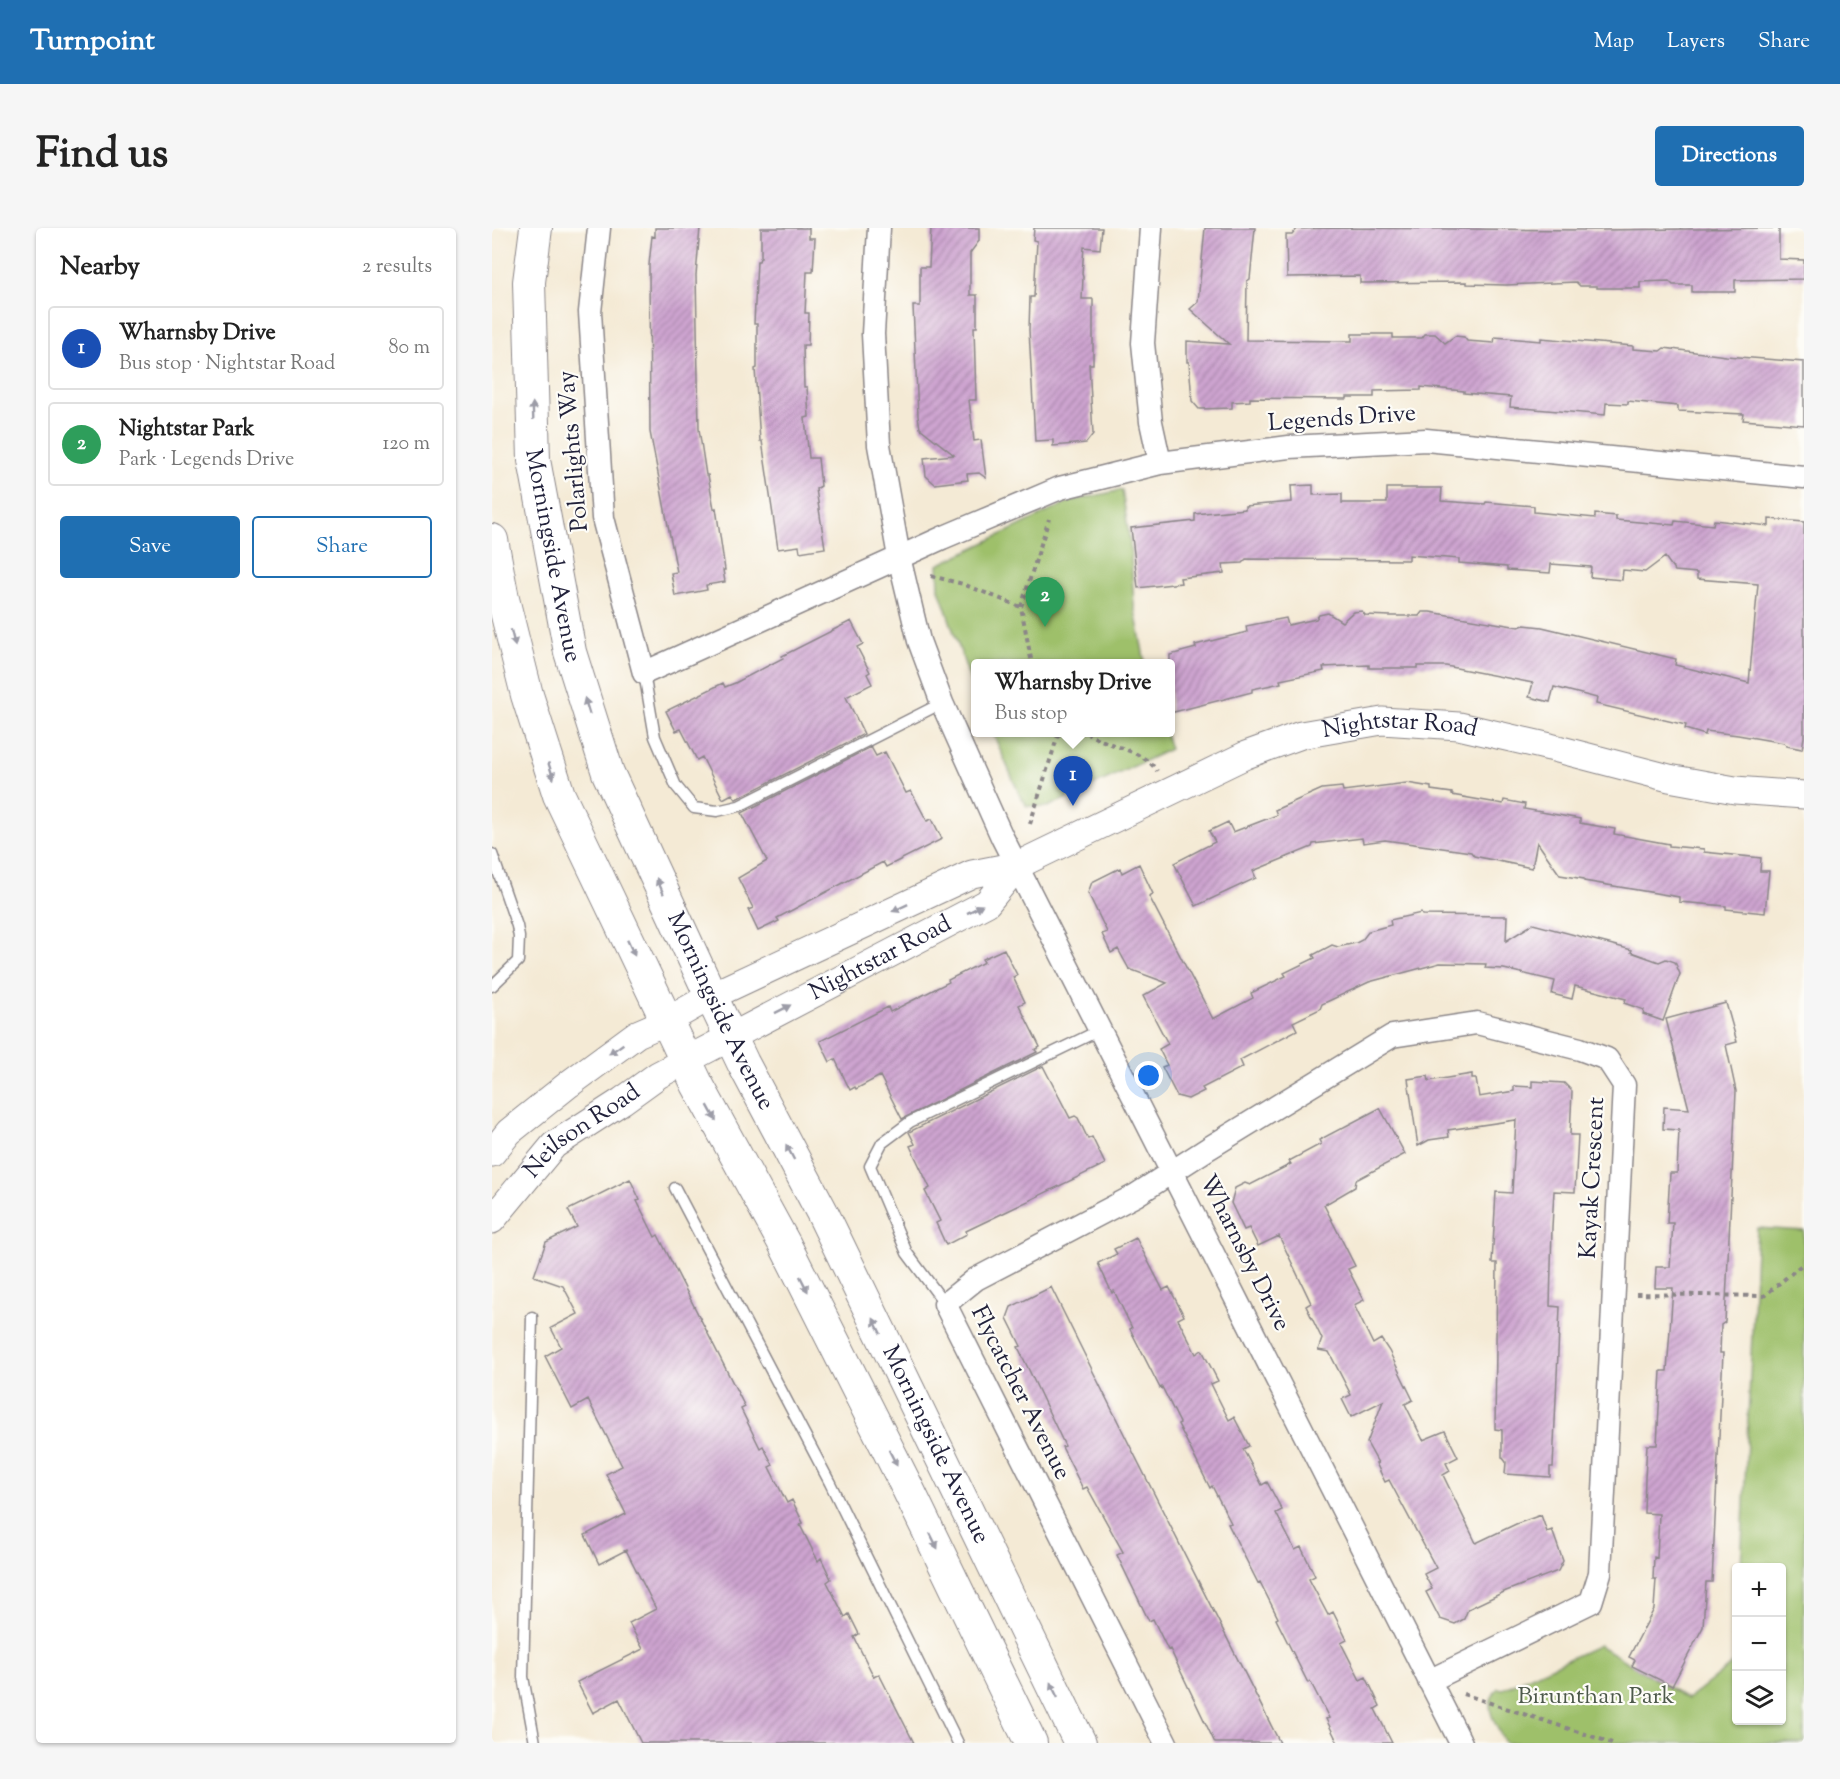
<!DOCTYPE html>
<html lang="en">
<head>
<meta charset="utf-8">
<style>
  body { margin:0; font-family:"Sorts Mill Goudy",serif; background:#f6f6f6; color:#222 }
  .controls { position:absolute; right:18px; bottom:18px; display:grid; overflow:hidden; border-radius:6px; box-shadow:0 2px 4px #0004 }
  .controls button { width:54px; height:54px; display:grid; place-items:center; padding:0; border:0; border-bottom:2px solid #e0e0e0; background:#fff; color:#222; font:30px sans-serif }
  .you { position:absolute; left:657px; top:848px; width:21px; height:21px; margin:-15px; border:4px solid #fff; border-radius:50%; background:#1a73e8; box-shadow:0 0 0 9px #1a73e833 }
  .badge { display:grid; place-items:center; width:39px; height:39px; border-radius:50%; background:#1f6fb2; color:#fff; font-size:20px; font-weight:700 }
  .pin { position:absolute; translate:-50% -50px; filter:drop-shadow(0 2px 3px #0008) }
  .pin::after { content:''; position:absolute; top:32px; width:21px; height:18px; background:inherit; clip-path:polygon(0 0,100% 0,50% 100%) }
  .popup { position:absolute; left:479px; top:431px; width:204px; height:78px; box-sizing:border-box; display:grid; place-content:center; border-radius:6px; background:#fff; filter:drop-shadow(0 2px 4px #0005); font-size:20px; white-space:nowrap; color:#767676 }
  .popup b { font-size:22px; color:#222 }
  .popup::after { content:''; position:absolute; left:50%; top:100%; margin-left:-12px; border:12px solid transparent; border-top-color:#fff }
  .list { margin:0; padding:0; list-style:none }
  h2 { display:flex; justify-content:space-between; align-items:center; height:78px; margin:0; padding:0 24px; font-size:26px }
  h2 small { font-size:20px; font-weight:400; color:#767676 }
  .list li { display:grid; grid-template-columns:39px 1fr auto; gap:18px; align-items:center; box-sizing:border-box; height:84px; margin:0 12px 12px; padding:0 12px; border:2px solid #e0e0e0; border-radius:6px }
  .list b { display:block; font-size:22px; white-space:nowrap }
  .list p { margin:0; font-size:20px; white-space:nowrap; color:#767676 }
  .list em { font-size:20px; font-style:normal; color:#767676 }
  .actions { display:flex; gap:12px; padding:18px 24px }
  .actions a { flex:1; padding:14px 0; border:2px solid #1f6fb2; border-radius:6px; text-align:center; font-size:21px; color:#1f6fb2 }
  .actions .main { background:#1f6fb2; color:#fff }
  .icon { flex:none; width:33px; height:33px; fill:none; stroke:currentColor; stroke-width:2; stroke-linecap:round; stroke-linejoin:round }
  .map { position:relative; flex:none; width:1312px; height:1515px; overflow:hidden; border-radius:6px }
  header { display:flex; align-items:center; gap:36px; box-sizing:border-box; height:84px; padding:0 30px; background:#1f6fb2; color:#fff }
  header strong { font-size:28px }
  nav { display:flex; gap:33px; margin-inline-start:auto; font-size:21px }
  .intro { display:flex; align-items:center; justify-content:space-between; box-sizing:border-box; height:144px; padding:0 36px }
  h1 { margin:0; font-size:42px }
  .button { padding:15px 27px; border-radius:6px; background:#1f6fb2; color:#fff; font-size:21px; font-weight:700 }
  main { display:flex; gap:36px; padding:0 36px }
  aside { flex:1; background:#fff; border-radius:6px; box-shadow:0 2px 4px #0004 }
  .map>svg:first-child { display:block }
  .green { fill:#9ec06a; stroke:#607152; stroke-width:1.5 }
  .building { fill:url(#building-hatch) }
  .lines { fill:none; stroke-linecap:round; stroke-linejoin:round }
  .service-casing { stroke:#8b8688; stroke-width:13 }
  .minor-casing { stroke:#8b8688; stroke-width:25 }
  .tertiary-casing { stroke:#8b8688; stroke-width:29 }
  .secondary-casing { stroke:#8b8688; stroke-width:34 }
  .path { stroke:#8b8688; stroke-width:4; stroke-dasharray:4.5 4.5; stroke-linecap:butt }
  .service { stroke:#fff; stroke-width:10 }
  .minor { stroke:#fff; stroke-width:22 }
  .tertiary { stroke:#fff; stroke-width:27 }
  .secondary { stroke:#fff; stroke-width:32 }
  .oneway { fill:#9c9ca7 }
  .labels { text-anchor:middle; dominant-baseline:central; stroke-width:4.5; stroke-linejoin:round; paint-order:stroke }
  .street-label { font-size:24px; fill:#22223b; stroke:#fdfcf7 }
  .park-label { font-size:24px; fill:#4d594b; stroke:#fdfcf7 }
</style>
</head>
<body>
<header>
<strong>Turnpoint</strong>
<nav><a>Map</a><a>Layers</a><a>Share</a></nav>
</header>
<div class="intro"><h1>Find us</h1><a class="button">Directions</a></div>
<main>
<aside>
<h2>Nearby<small>2 results</small></h2>
<ul class="list">
<li><span class="badge" style="background:#1a4fb4">1</span><div><b>Wharnsby Drive</b><p>Bus stop · Nightstar Road</p></div><em>80 m</em></li>
<li><span class="badge" style="background:#2e9e5b">2</span><div><b>Nightstar Park</b><p>Park · Legends Drive</p></div><em>120 m</em></li>
</ul>
<div class="actions"><a class="main">Save</a><a>Share</a></div>
</aside>
<div class="map">
<svg width="1312" height="1515" viewBox="0 0 1312 1515">
  <defs>
    <pattern id="building-hatch" width="6" height="6" patternUnits="userSpaceOnUse" patternTransform="scale(1.5)"><rect width="6" height="6" fill="#cea4d0"/><path d="M-1 1l2-2M0 6l6-6M5 7l2-2" fill="none" stroke="#a785aa"/></pattern>
  </defs>
  <rect width="100%" height="100%" fill="#fdfcf7"/>
  <filter id="ink" filterUnits="userSpaceOnUse"><feTurbulence type="fractalNoise" baseFrequency=".0167" numOctaves="2"/><feDisplacementMap in="SourceGraphic" scale="12" xChannelSelector="R" yChannelSelector="G"/><feConvolveMatrix kernelMatrix="1 2 1 2 8 2 1 2 1" color-interpolation-filters="sRGB"/></filter>
  <filter id="wash" filterUnits="userSpaceOnUse"><feTurbulence type="fractalNoise" baseFrequency=".008" numOctaves="4" result="noise"/><feDisplacementMap in="SourceGraphic" scale="24" xChannelSelector="R" yChannelSelector="G"/><feGaussianBlur stdDeviation="1.35" result="paint"/><feColorMatrix in="noise" values="0 0 0 0 0 0 0 0 0 0 0 0 0 0 0 0 0 1.4 0 .05"/><feComposite in="paint" operator="in"/></filter>
  <g filter="url(#wash)">
    <rect width="100%" height="100%" fill="#f4ead5"/>
    <path class="green" d="M630,262L638,314L642,377L653,435L484,436L483,466L447,361L446,337L579,273Z
      M501,505H673L678,521L556,579L535,578L529,570Z
      M1265,1000L1312,1003V1515H1013C1004,1495 989,1480 1006,1460L1011,1461L1107,1417L1196,1471L1244,1433V1425V1492H1290V1340L1249,1339Z"/>
    <g id="blocks">
      <path class="building" d="M163,0H208L204,47L207,201L214,247H216L222,281L224,280L233,342H231L233,354L214,357L215,362L183,368L179,345L185,344L158,204L157,37L160,8L163,9Z
        M269,0H317V10H323L321,44H315L313,85H317L316,117H311L312,159H315L317,189L313,190L317,230H326L329,258L324,261L333,320L308,324L307,318L286,321L270,213H268L263,141L265,140V96H262L265,33H267L268,30H269Z
        M439,0H487V13L478,25V67H485V99H482L484,172H477L482,213L489,212L494,250L487,245L475,246L476,252L443,256L434,248L432,230L462,227L428,200L426,188L421,78H428V39H437Z
        M542,0H610L608,21L592,19L590,46L591,49L590,71H601V136H597L601,206L594,215L561,218V212L543,213L537,102L538,69H542L545,13L541,12Z
        M713,0H763L758,51L755,53L754,112L860,113V106H901V110H930L933,106H943L953,115L963,108L972,109L975,113L1002,115L1003,109L1049,113V110L1141,118V121L1168,123L1172,120L1234,128L1312,134V197L1251,192L1252,186L1186,183V178L1136,173V176L1114,175L1113,187L1018,179L1019,169L972,165V163L929,159V162L882,163V169H855V171L758,170V173L740,174V180L707,181L700,173L697,134H695V113L737,116L698,81L706,74Z
        M840,0L1105,2L1287,0V31L1312,32V51L1243,52V64H1200V57H1181L1177,53L1148,54V60H1105V58H1088L1084,54L1014,57L975,56V54L868,55V48L795,49L794,7H800L805,1Z
        M821,257V267L850,266V275H895V260H950L949,273L993,276L994,274L1042,278V284L1103,290V286L1124,288V292L1182,297L1183,293L1221,297L1222,292L1277,298V291L1312,294V509L1310,521L1295,518L1292,515L1246,507L1214,503L1213,507L1193,501L1194,497L1104,476L1105,470L1062,459L1058,474L1037,469L1041,455L954,438H925V440H877V437L831,439L832,443L788,452L789,455L760,461V464L678,485V427L704,420L703,417L755,404L754,398L794,390L796,397L824,391L827,387L836,385L850,394L861,384L870,383L873,387L899,388H927L930,384H938L1027,399L1032,397L1050,399L1184,431L1183,437L1257,455L1266,356L1205,351V345L1183,343L1173,329L1153,344L1131,342L1130,352L1098,349L1099,339L1059,336L1058,345L1015,342V339L967,335V331L917,327V332L754,331L750,335L731,336L732,345L688,350L689,355L646,360L639,300L703,293V286L753,281V278L800,274L799,258Z
        M359,393L371,416L365,419L378,444L375,446L380,456L354,469L372,506L244,571L240,566L231,571L210,529L205,532L189,501L184,503L174,483L231,455L233,459L243,455L291,430L290,428Z
        M379,519L384,528L393,524L414,565L419,563L435,593L440,591L450,611L394,639L391,634L285,690L287,693L266,703L256,682L261,680L246,650L275,633L250,585Z
        M915,555L939,559V562L960,565V567L1011,576L1012,572L1033,576L1032,581L1088,591V595L1123,601L1122,606L1177,616V618L1212,621V624L1269,630L1268,643H1277L1273,685L1234,681V678L1187,674V669L1092,653V651L1068,647L1045,614L1040,640L982,628L979,624L893,612L871,615L870,610L821,616L820,619L761,643L764,650L704,678L682,635L723,614L717,603L736,594L741,604L785,587L783,582L830,561L850,559L851,563Z
        M647,636L661,666L657,668L721,791L761,770L759,765L794,748L792,745L823,730L821,727L840,717L846,719L864,715L870,712L877,703L899,697L898,692L929,685L930,687L1015,688L1014,713L1041,696L1140,722L1139,724L1167,734L1174,731L1183,734L1188,746L1171,793L1151,786L1152,782L1132,775L1134,771L1083,758L1080,771L1060,766L1063,753L1012,741L993,740L994,736L948,735L877,754L830,776L828,781L801,794L805,802L748,832L751,839L710,860L712,863L696,871L685,868L670,839L675,837L667,821L676,816L651,768L675,755L637,741L626,721L619,725L610,706L615,704L596,665L600,654L628,640L630,645Z
        M512,721L525,747L521,749L533,774L527,777L548,819L543,822L545,824L410,891L388,848L364,861L363,859L358,862L343,831L338,834L328,813L396,779L398,784L445,760L457,754L456,752L492,734L490,731Z
        M1234,775L1245,814L1234,817L1244,863L1233,1094L1229,1097L1228,1125H1231L1220,1354H1214L1211,1399L1180,1458L1140,1438L1143,1432L1137,1429L1162,1381L1164,1351H1161L1162,1329L1165,1330L1167,1286L1152,1285L1153,1250L1155,1217H1165L1169,1143H1175L1181,1060H1163L1164,1039H1178L1181,995H1175L1178,945H1185L1187,902L1171,901L1172,879L1197,881L1174,791Z
        M551,838L578,890L583,888L586,890L596,911L600,909L613,936L474,1003L475,1006L454,1017L444,995L448,993L433,963L438,960L418,918L423,916L417,904Z
        M980,846V851H984L987,869L1022,863V858L1040,859V853L1072,855L1080,863L1078,907H1086L1083,964L1062,963L1060,999L1058,1078L1068,1079L1061,1239H1058V1249L1013,1246L1014,1234L1010,1229V1202L1003,1201L1005,1035H1000L1004,964L1020,965L1024,892L956,902L957,909L937,912L926,918L916,851L936,848L937,853Z
        M888,880L913,926L864,952L863,959L832,977L863,1038L856,1041L872,1072L862,1077L881,1116L889,1111L897,1123L921,1172L913,1176L931,1212L953,1203L966,1229L954,1235L958,1243L951,1247L984,1315L1024,1296L1049,1287L1055,1304L1060,1302L1071,1333L1066,1343L1014,1363L976,1381L972,1391L963,1396L948,1391L934,1364L940,1361L932,1346L944,1340L897,1252L893,1254L884,1235H886L875,1215L891,1173L859,1189L850,1171L859,1167L837,1124L826,1122L830,1111L814,1078L819,1075L787,1008L766,1018L757,1000L752,1002L739,975L743,960L753,955L758,957L799,936L797,933L829,916L827,912Z
        M138,951L148,972L145,973L163,1009L166,1007L253,1179L249,1181L268,1220L271,1218L281,1237L277,1239L295,1275L300,1272L311,1295L308,1297L326,1333L329,1330L339,1351L335,1354L353,1389L357,1386L367,1406L362,1409L382,1449L387,1446L422,1515H149L127,1471L101,1485L85,1454L151,1421L137,1395L164,1381L134,1322L107,1336L93,1307L134,1286L114,1246L130,1238L96,1172L80,1181L53,1128L69,1119L59,1100L86,1086L71,1058L42,1048L54,1014L85,999L76,982Z
        M644,1010L671,1062L677,1059L692,1088L686,1091L704,1126L710,1122L726,1153L719,1156L737,1192L742,1189L757,1218L751,1221L770,1257L775,1254L790,1282L784,1285L803,1322L809,1319L823,1348L817,1351L836,1387L841,1384L855,1412L849,1415L868,1452L874,1449L888,1478L883,1481L900,1515H846L834,1491L837,1490L818,1453L816,1455L784,1391L786,1390L768,1354L766,1355L736,1296L739,1295L720,1258L718,1260L686,1196L688,1195L670,1159L668,1160L638,1101L640,1100L622,1063L620,1065L606,1035L625,1026L622,1021Z
        M559,1059L637,1216L788,1515H723L678,1421L676,1422L661,1391L657,1393L625,1327L631,1324L595,1259L591,1261L570,1219L573,1218L526,1119L529,1118L515,1090L519,1079Z"/>
    </g>
  </g>
  <g filter="url(#ink)">
    <use href="#blocks" fill-opacity="0" stroke="#8b8688" stroke-width="1.5"/>
    <g class="lines">
      <g class="service-casing">
        <path id="service" d="M152,445L163,509L184,558L202,580L225,583L247,578L450,475
          M0,626L25,698L27,709L26,733L0,758
          M183,960L338,1255L466,1515
          M453,1076L415,1025L378,938L390,915L418,894L608,802
          M40,1089L31,1449L43,1515"/>
      </g>
      <g class="minor-casing">
        <path id="minor" d="M107,0L98,84L111,290L152,445L450,310L568,260L668,235L797,219L934,212L1312,249
          M387,0L381,106L387,217L407,329L427,413L450,475L510,609L969,1515
          M659,0L651,115L659,194L668,235
          M674,1515L453,1076L484,1051L644,967L717,920L900,808L985,795L1088,821L1115,831L1132,857L1108,1345L1099,1374L937,1453"/>
      </g>
      <g class="tertiary-casing">
        <g id="tertiary">
          <path id="s1" d="M0,925L17,904L77,856L145,806L175,793L219,768L480,646L526,637L754,527L809,507L890,493L967,498L1058,519L1177,550L1243,562L1312,567"/>
          <path id="s2" d="M0,992L62,917L130,873L166,847L495,675L526,637"/>
        </g>
      </g>
      <g class="secondary-casing">
        <g id="secondary">
          <path id="s3" d="M44,0L37,54L42,232L78,424L116,545L219,768L251,835L331,986L588,1515"/>
          <path d="M0,312L11,371L35,467L67,567L205,856L293,1017L416,1261L539,1515"/>
        </g>
      </g>
      <path class="path" d="M439,348L471,356L529,379L540,436
        M529,379L557,291
        M594,504C615,519 651,521 665,543
        M538,596L567,504
        M1144,1066L1272,1068L1312,1035
        M971,1466L1120,1515"/>
      <use href="#service" class="service"/>
      <use href="#minor" class="minor"/>
      <use href="#tertiary" class="tertiary"/>
      <use href="#secondary" class="secondary"/>
    </g>
    <defs><path id="oneway-solid" d="M-6-.8H1V-3.2L6.5 0L1 3.2V.8H-6Z" transform="scale(1.5)"/></defs>
    <g class="oneway">
      <use href="#oneway-solid" transform="translate(41 183) rotate(-92)"/>
      <use href="#oneway-solid" transform="translate(21 410) rotate(76)"/>
      <use href="#oneway-solid" transform="translate(95 478) rotate(-107)"/>
      <use href="#oneway-solid" transform="translate(59 543) rotate(72)"/>
      <use href="#oneway-solid" transform="translate(168 658) rotate(-114)"/>
      <use href="#oneway-solid" transform="translate(408 680) rotate(155)"/>
      <use href="#oneway-solid" transform="translate(483 681) rotate(-27)"/>
      <use href="#oneway-solid" transform="translate(139 720) rotate(65)"/>
      <use href="#oneway-solid" transform="translate(291 781) rotate(-27)"/>
      <use href="#oneway-solid" transform="translate(124 821) rotate(145)"/>
      <use href="#oneway-solid" transform="translate(220 885) rotate(61)"/>
      <use href="#oneway-solid" transform="translate(298 924) rotate(-118)"/>
      <use href="#oneway-solid" transform="translate(312 1056) rotate(63)"/>
      <use href="#oneway-solid" transform="translate(385 1098) rotate(-116)"/>
      <use href="#oneway-solid" transform="translate(401 1230) rotate(63)"/>
      <use href="#oneway-solid" transform="translate(442 1313) rotate(64)"/>
      <use href="#oneway-solid" transform="translate(562 1462) rotate(-116)"/>
    </g>
  </g>
  <g class="labels">
    <g class="street-label">
      <text transform="translate(850 191) rotate(-4)">Legends Drive</text>
      <text transform="translate(82 223) rotate(-95)">Polarlights Way</text>
      <text stroke="none"><textPath href="#s3" startOffset="330">Morningside Avenue</textPath></text>
      <text stroke="none"><textPath href="#s1" startOffset="1018">Nightstar Road</textPath></text>
      <text stroke="none"><textPath href="#s2" startOffset="474">Nightstar Road</textPath></text>
      <text stroke="none"><textPath href="#s3" startOffset="818">Morningside Avenue</textPath></text>
      <text stroke="none"><textPath href="#s2" startOffset="128">Neilson Road</textPath></text>
      <text transform="translate(1101 950) rotate(-87)">Kayak Crescent</text>
      <text transform="translate(752 1025) rotate(63)">Wharnsby Drive</text>
      <text transform="translate(528 1165) rotate(63)">Flycatcher Avenue</text>
      <text stroke="none"><textPath href="#s3" startOffset="1302">Morningside Avenue</textPath></text>
    </g>
    <g class="park-label">
      <text x="1104" y="1469">Birunthan Park</text>
    </g>
  </g>
</svg>
<div class="controls">
<button>+</button>
<button>−</button>
<button><svg class="icon" aria-label="layers" viewBox="0 0 24 24"><path d="M12 4l9 5-9 5-9-5zM3 14l9 5 9-5"/></svg></button>
</div>
<div class="you"></div>
<div class="pin badge" style="left:581px;top:578px;background:#1a4fb4">1</div>
<div class="popup"><b>Wharnsby Drive</b>Bus stop</div>
<div class="pin badge" style="left:553px;top:399px;background:#2e9e5b">2</div>
</div>
</main>
</body>
</html>
